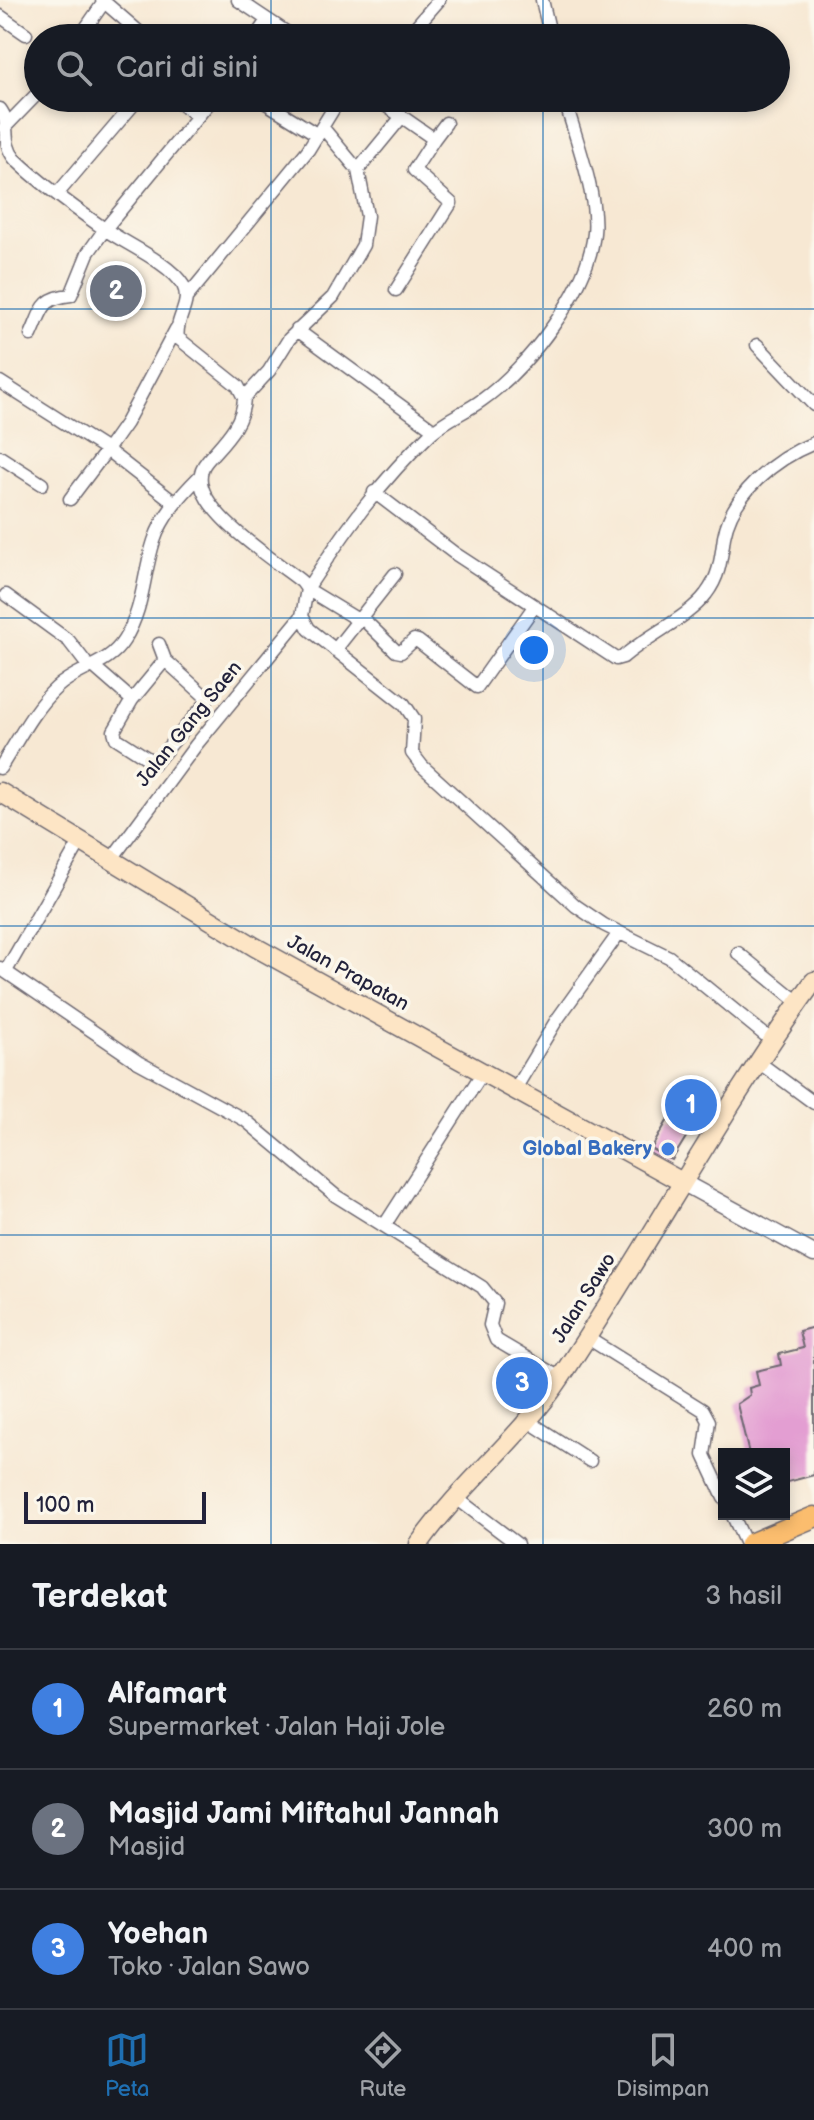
<!DOCTYPE html>
<html lang="id">
<head>
<meta charset="utf-8">
<style>
  body { margin:0; font-family:"Balsamiq Sans",sans-serif; background:#242831; color:#f1f3f6 }
  .controls { position:absolute; right:24px; bottom:24px; display:grid; overflow:hidden; border-radius:0px; box-shadow:0 4px 12px #0003 }
  .controls button { width:72px; height:72px; display:grid; place-items:center; padding:0; border:0; border-bottom:2px solid #363941; background:#171b24; color:#f1f3f6; font:40px sans-serif }
  .scale { position:absolute; left:24px; bottom:20px; width:182px; box-sizing:border-box; padding-left:8px; border:4px solid #22223b; border-top:0; font-size:22px; line-height:28px; white-space:nowrap; color:#22223b; -webkit-text-stroke:6px #fbf7ec; paint-order:stroke }
  .you { position:absolute; left:534px; top:650px; width:28px; height:28px; margin:-20px; border:6px solid #fff; border-radius:50%; background:#1a73e8; box-shadow:0 0 0 12px #1a73e833 }
  .badge { display:grid; place-items:center; width:52px; height:52px; border-radius:50%; background:#1f6fb2; color:#fff; font-size:26px; font-weight:700 }
  .pin { position:absolute; translate:-50% -50%; border:4px solid #fff; box-shadow:0 2px 8px #0006 }
  .list { margin:0; padding:0; list-style:none }
  h2 { display:flex; justify-content:space-between; align-items:center; height:104px; margin:0; padding:0 32px; font-size:34px }
  h2 small { font-size:26px; font-weight:400; color:#9ea1a6 }
  .list li { display:grid; grid-template-columns:52px 1fr auto; gap:24px; align-items:center; box-sizing:border-box; height:120px; padding:0 32px; border-top:2px solid #363941 }
  .list b { display:block; font-size:30px; white-space:nowrap }
  .list p { margin:0; font-size:26px; white-space:nowrap; color:#9ea1a6 }
  .list em { font-size:26px; font-style:normal; color:#9ea1a6 }
  .icon { flex:none; width:44px; height:44px; fill:none; stroke:currentColor; stroke-width:2; stroke-linecap:round; stroke-linejoin:round }
  .map { position:relative; flex:none; width:814px; height:1544px; overflow:hidden }
  .search { position:absolute; background:#171b24; box-shadow:0 4px 12px #0003; left:24px; right:24px; top:24px; height:88px; display:flex; align-items:center; gap:20px; box-sizing:border-box; padding:0 28px; border-radius:44px; color:#9ea1a6; font-size:30px }
  .sheet { height:464px; background:#171b24 }
  nav { display:flex; justify-content:space-around; align-items:center; box-sizing:border-box; height:112px; border-top:2px solid #363941; background:#171b24; font-size:22px; color:#9ea1a6 }
  nav a { display:grid; justify-items:center; gap:4px }
  nav .on { color:#1f6fb2 }
  .map>svg:first-child { display:block }
  .building { fill:#e39ed2 }
  .lines { fill:none; stroke-linecap:round; stroke-linejoin:round }
  .minor-casing { stroke:#6d6770; stroke-width:15 }
  .tertiary-casing { stroke:#6d6770; stroke-width:19 }
  .secondary-casing { stroke:#6d6770; stroke-width:21 }
  .primary-casing { stroke:#6d6770; stroke-width:23 }
  .minor { stroke:#fff; stroke-width:12 }
  .tertiary { stroke:#fff; stroke-width:16 }
  .secondary { stroke:#fde5c5; stroke-width:18 }
  .primary { stroke:#fbbd6e; stroke-width:20 }
  .grid { fill:none; stroke:#1f6fb2; stroke-width:2; stroke-opacity:0.55 }
  .shop-dot { fill:#3f7fe0; stroke:#fbf7ec; stroke-width:3 }
  .labels { text-anchor:middle; dominant-baseline:central; stroke-width:7; stroke-linejoin:round; paint-order:stroke }
  .street-label { font-size:20px; fill:#22223b; stroke:#fbf7ec }
  .shop-label { font-size:20px; font-weight:bold; fill:#366cbe; stroke:#fbf7ec; text-anchor:end }
</style>
</head>
<body>
<div class="map">
<svg width="814" height="1544" viewBox="0 0 814 1544">
  <rect width="100%" height="100%" fill="#fbf7ec"/>
  <filter id="ink" filterUnits="userSpaceOnUse"><feTurbulence type="fractalNoise" baseFrequency=".0125" numOctaves="2"/><feDisplacementMap in="SourceGraphic" scale="16" xChannelSelector="R" yChannelSelector="G"/><feConvolveMatrix kernelMatrix="1 2 1 2 8 2 1 2 1" color-interpolation-filters="sRGB"/></filter>
  <filter id="wash" filterUnits="userSpaceOnUse"><feTurbulence type="fractalNoise" baseFrequency=".006" numOctaves="4" result="noise"/><feDisplacementMap in="SourceGraphic" scale="32" xChannelSelector="R" yChannelSelector="G"/><feGaussianBlur stdDeviation="1.8" result="paint"/><feColorMatrix in="noise" values="0 0 0 0 0 0 0 0 0 0 0 0 0 0 0 0 0 1.4 0 .05"/><feComposite in="paint" operator="in"/></filter>
  <g filter="url(#wash)">
    <rect width="100%" height="100%" fill="#f7e8d3"/>
    <g id="blocks">
      <path class="building" d="M670,1116L691,1129L672,1160L651,1149Z
        M814,1327V1475L784,1483V1454H749L737,1404L750,1395L749,1388L759,1385L756,1371L781,1365L779,1354L803,1348L799,1331Z"/>
    </g>
  </g>
  <g filter="url(#ink)">
    <use href="#blocks" fill-opacity="0" stroke="#6d6770" stroke-width="2"/>
    <g class="lines">
      <g class="minor-casing">
        <path id="minor" d="M102,0L146,38
          M238,0L295,38
          M542,0L551,38
          M0,16L26,34
          M420,22L437,38
          M79,38L104,2
          M255,38L267,20
          M406,38L439,0
          M173,98L198,116
          M258,98L318,135
          M375,98L434,139L446,123
          M0,109C12,124 0,141 15,159C41,184 73,207 103,228C124,243 170,263 183,285C193,304 174,319 178,338L238,386L244,398C243,425 223,442 207,461C174,500 277,561 302,582L307,589L302,616L309,629L404,704L414,719L412,753L422,766L576,906L604,925L669,957L771,1040
          M4,128L38,93
          M358,170L400,119
          M58,193L139,98
          M396,290L451,203L414,170L434,139
          M187,297L308,150L340,98
          M297,330L434,430
          M31,335C43,309 41,298 71,295L88,253L105,229L213,98
          M757,345L814,405
          M0,382L107,450L126,423L176,329
          M244,398L269,371L289,339L333,297L363,245L367,216L358,170L323,128
          M0,457L42,484
          M374,492L454,553L616,659L623,657C647,636 689,617 706,594C720,576 721,558 724,537C732,493 775,459 814,443
          M70,499L107,450L175,503
          M6,595L69,641L89,667
          M361,617L396,651L401,652L414,640L418,641L477,687L533,608
          M358,620L307,589C344,532 381,480 431,433C446,419 466,412 482,400C528,367 588,291 594,233C598,197 575,135 564,98
          M159,644L165,660L132,700L114,731L116,738L155,763L206,703L207,698L165,660
          M335,650L395,574
          M93,666L132,700
          M0,768C17,742 33,709 56,688C77,668 108,666 124,640C144,609 143,574 154,541C162,516 181,495 199,477
          M111,860L196,745L302,616
          M738,953L798,1002
          M0,968L138,1062L245,1120L336,1196L482,1287L495,1303L490,1325L496,1340L560,1378
          M6,971L80,842
          M757,1061L814,1103
          M515,1089L556,1021L619,933
          M384,1226L483,1072
          M586,1337L703,1410L709,1421L704,1455L724,1498
          M528,1421L590,1461
          M455,1497L517,1544
          M732,1514L746,1544"/>
      </g>
      <g class="tertiary-casing">
        <path id="tertiary" d="M682,1182L814,1254"/>
      </g>
      <g class="secondary-casing">
        <path id="secondary" d="M0,792L255,947L682,1182
          M419,1544C461,1484 520,1439 561,1377C648,1247 722,1108 814,981"/>
      </g>
      <g class="primary-casing">
        <path id="primary" d="M750,1544L814,1517"/>
      </g>
      <use href="#minor" class="minor"/>
      <use href="#tertiary" class="tertiary"/>
      <use href="#secondary" class="secondary"/>
      <use href="#primary" class="primary"/>
    </g>
  </g>
  <path class="grid" d="M271,0V38M543,0V38M271,98V1544M543,98V1544M0,309H814M0,618H814M0,926H814M0,1235H814"/>
  <circle class="shop-dot" cx="668" cy="1149" r="8"/>
  <g class="labels">
    <g class="street-label">
      <text transform="translate(189 724) rotate(-51)">Jalan Gang Saen</text>
      <text transform="translate(348 973) rotate(29)">Jalan Prapatan</text>
      <text transform="translate(584 1298) rotate(-58)">Jalan Sawo</text>
    </g>
    <g class="shop-label">
      <text x="652" y="1149">Global Bakery</text>
    </g>
  </g>
</svg>
<div class="controls">
<button><svg class="icon" aria-label="layers" viewBox="0 0 24 24"><path d="M12 4l9 5-9 5-9-5zM3 14l9 5 9-5"/></svg></button>
</div>
<div class="scale">100 m</div>
<div class="you"></div>
<div class="pin badge" style="left:691px;top:1105px;background:#3f7fe0">1</div>
<div class="pin badge" style="left:116px;top:291px;background:#6b7280">2</div>
<div class="pin badge" style="left:522px;top:1383px;background:#3f7fe0">3</div>
<div class="search"><svg class="icon" aria-label="search" viewBox="0 0 24 24"><circle cx="10" cy="10" r="6"/><path d="M15 15l6 6"/></svg>Cari di sini</div>
</div>
<section class="sheet">
<h2>Terdekat<small>3 hasil</small></h2>
<ul class="list">
<li><span class="badge" style="background:#3f7fe0">1</span><div><b>Alfamart</b><p>Supermarket · Jalan Haji Jole</p></div><em>260 m</em></li>
<li><span class="badge" style="background:#6b7280">2</span><div><b>Masjid Jami Miftahul Jannah</b><p>Masjid</p></div><em>300 m</em></li>
<li><span class="badge" style="background:#3f7fe0">3</span><div><b>Yoehan</b><p>Toko · Jalan Sawo</p></div><em>400 m</em></li>
</ul>
</section>
<nav>
<a class="on"><svg class="icon" aria-label="map" viewBox="0 0 24 24"><path d="M3 6l6-2 6 2 6-2v14l-6 2-6-2-6 2zM9 4v14M15 6v14"/></svg>Peta</a>
<a><svg class="icon" aria-label="directions" viewBox="0 0 24 24"><path d="M12 3l9 9-9 9-9-9zM9 14v-3h6M13 9l2 2-2 2"/></svg>Rute</a>
<a><svg class="icon" aria-label="saved" viewBox="0 0 24 24"><path d="M7 4h10v16l-5-4-5 4z"/></svg>Disimpan</a>
</nav>
</body>
</html>
